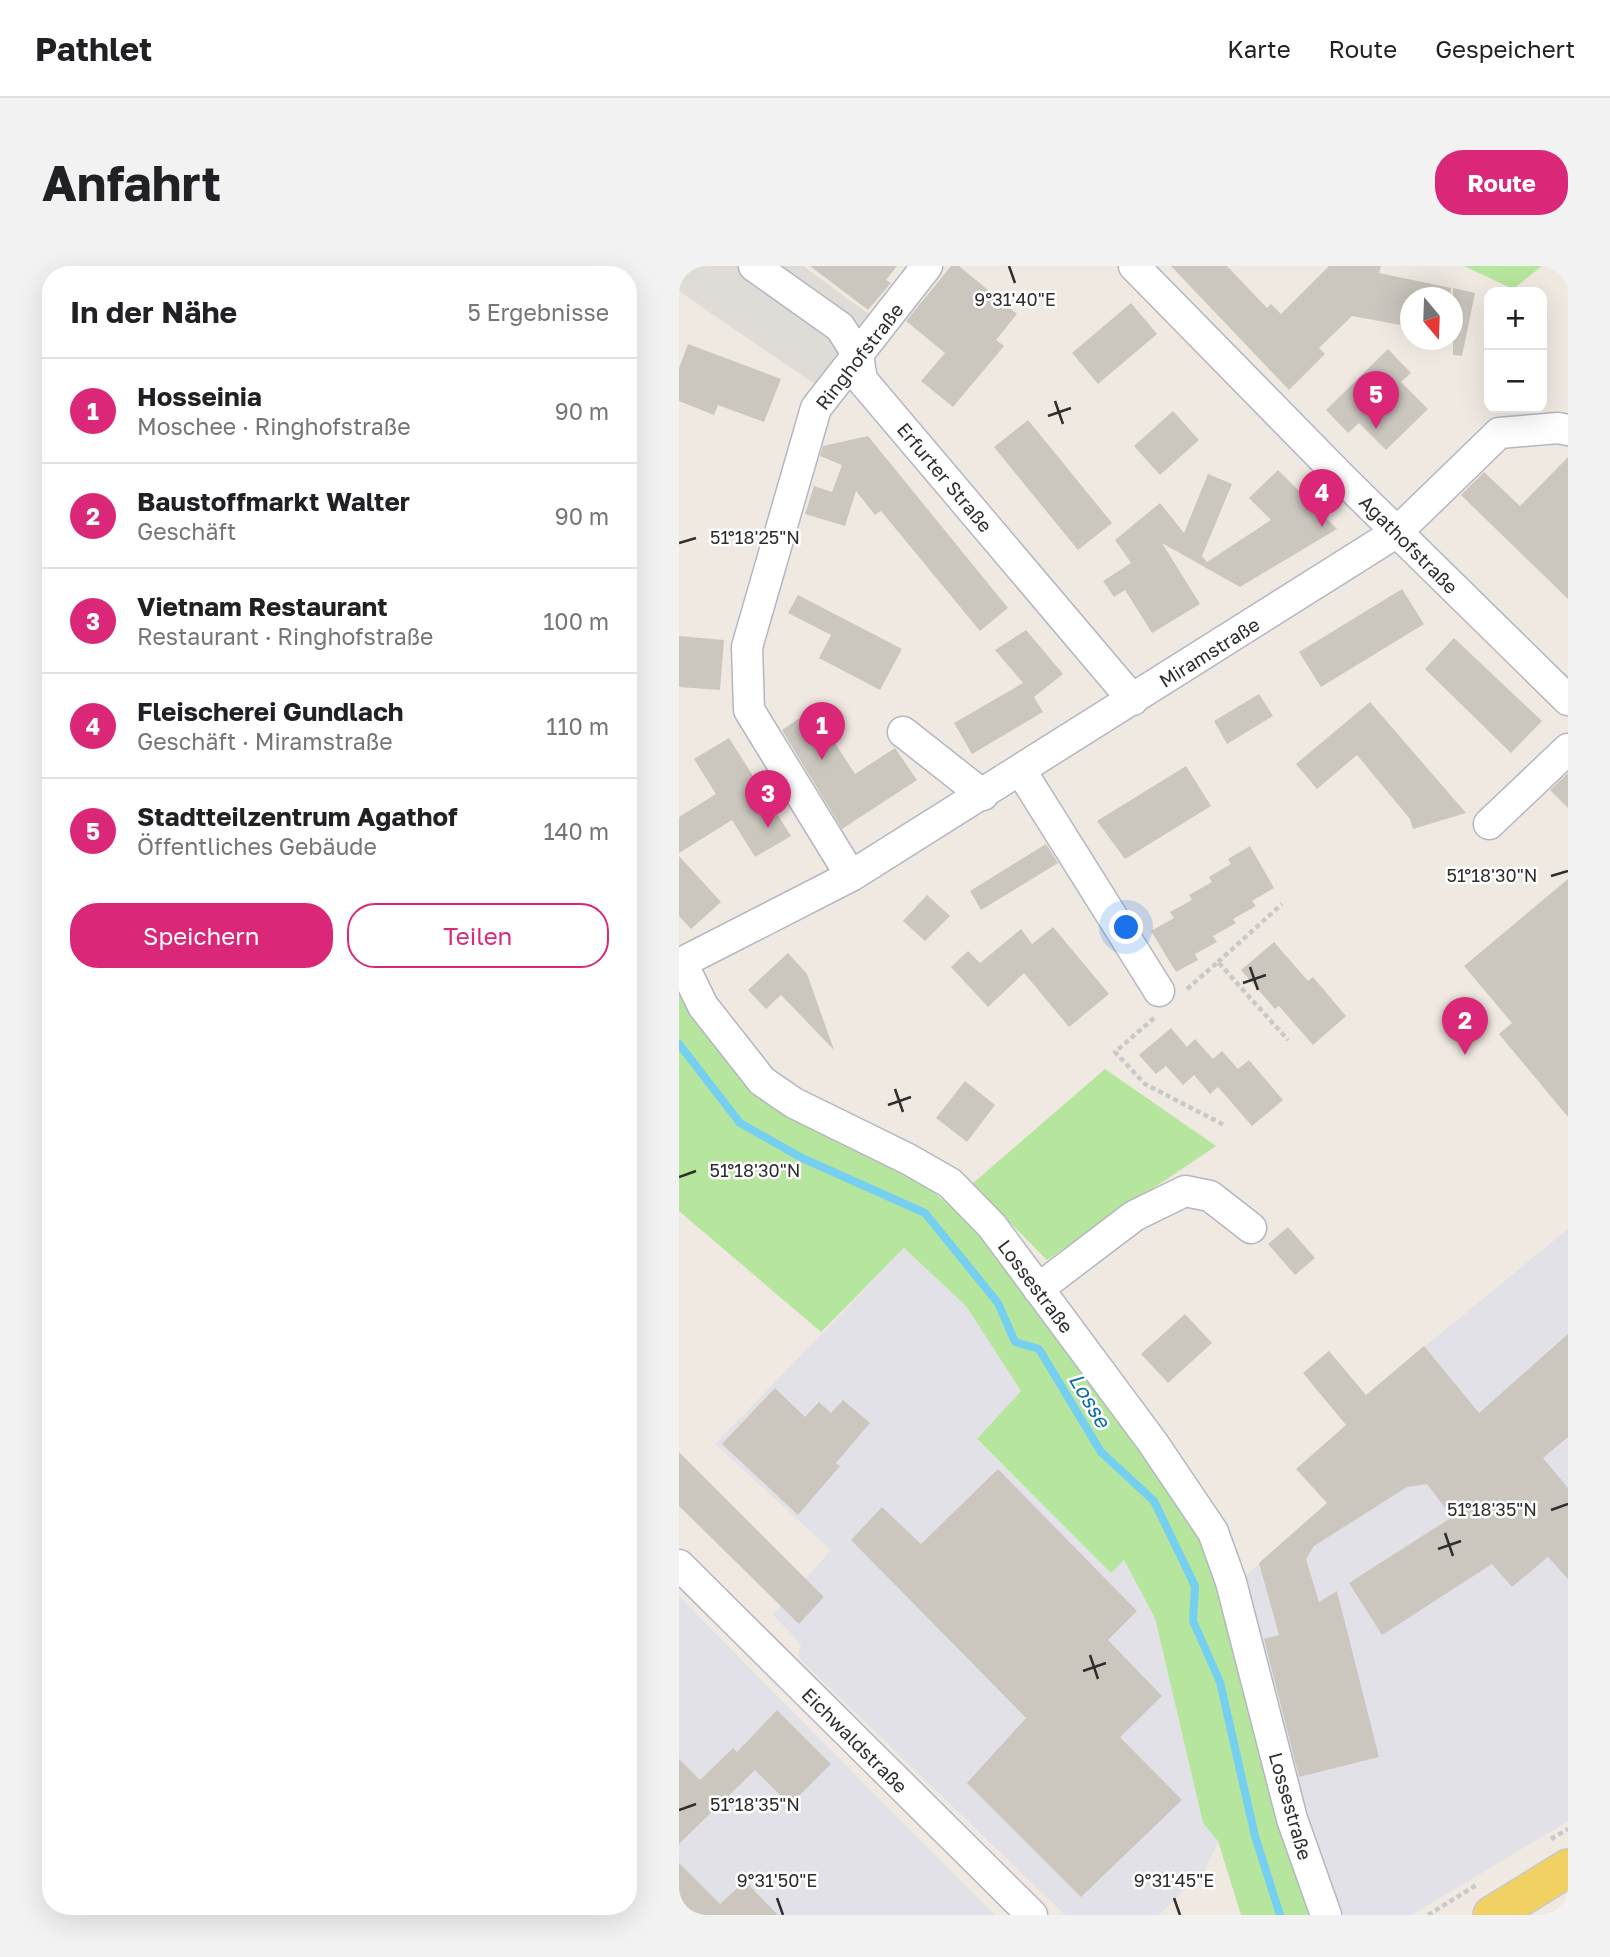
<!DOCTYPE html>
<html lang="de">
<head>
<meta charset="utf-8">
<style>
  body { margin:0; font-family:"Golos Text",sans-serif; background:#f2f2f2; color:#202124 }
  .controls { position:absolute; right:21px; top:21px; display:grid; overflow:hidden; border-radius:14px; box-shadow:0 7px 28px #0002 }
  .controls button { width:63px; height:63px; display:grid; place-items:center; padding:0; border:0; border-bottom:2px solid #e0e0e0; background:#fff; color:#202124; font:35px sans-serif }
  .compass { position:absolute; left:721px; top:21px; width:63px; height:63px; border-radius:50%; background:#fff; box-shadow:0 7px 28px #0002; rotate:161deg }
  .you { position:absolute; left:448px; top:662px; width:24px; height:24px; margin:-18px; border:5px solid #fff; border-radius:50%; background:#1a73e8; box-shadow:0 0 0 10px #1a73e833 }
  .badge { display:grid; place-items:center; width:46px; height:46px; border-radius:50%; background:#db2777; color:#fff; font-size:23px; font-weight:700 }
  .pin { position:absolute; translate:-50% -58px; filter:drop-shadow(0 2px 4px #0008) }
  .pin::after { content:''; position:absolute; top:37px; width:24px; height:21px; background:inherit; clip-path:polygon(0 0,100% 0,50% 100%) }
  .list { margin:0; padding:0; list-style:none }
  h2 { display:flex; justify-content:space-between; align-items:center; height:91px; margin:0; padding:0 28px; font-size:30px }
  h2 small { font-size:23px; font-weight:400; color:#757577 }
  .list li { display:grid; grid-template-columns:46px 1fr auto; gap:21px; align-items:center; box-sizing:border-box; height:105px; padding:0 28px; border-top:2px solid #e0e0e0 }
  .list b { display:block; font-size:26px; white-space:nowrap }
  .list p { margin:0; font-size:23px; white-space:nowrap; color:#757577 }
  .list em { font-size:23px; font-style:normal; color:#757577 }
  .actions { display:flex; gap:14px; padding:21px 28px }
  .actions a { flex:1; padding:16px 0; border:2px solid #db2777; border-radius:28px; text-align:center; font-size:24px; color:#db2777 }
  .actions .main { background:#db2777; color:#fff }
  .map { position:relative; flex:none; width:889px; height:1649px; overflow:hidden; border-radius:28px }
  header { display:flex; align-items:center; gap:42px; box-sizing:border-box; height:98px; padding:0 35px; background:#fff; border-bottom:2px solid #e0e0e0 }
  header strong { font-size:33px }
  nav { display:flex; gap:38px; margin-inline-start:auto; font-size:24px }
  .intro { display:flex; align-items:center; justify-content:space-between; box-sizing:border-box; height:168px; padding:0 42px }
  h1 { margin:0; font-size:49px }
  .button { padding:18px 32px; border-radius:28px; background:#db2777; color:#fff; font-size:24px; font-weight:700 }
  main { display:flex; gap:42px; padding:0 42px }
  aside { flex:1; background:#fff; border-radius:28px; box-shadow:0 7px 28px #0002 }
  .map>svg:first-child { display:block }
  .industrial { fill:#e3e1e8 }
  .green { fill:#b6e59e }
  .plaza { fill:#dfdcd8 }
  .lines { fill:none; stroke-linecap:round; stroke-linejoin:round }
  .stream { stroke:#75cff0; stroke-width:8 }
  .building { fill:#cbc7bf }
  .minor-casing { stroke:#b4b7c1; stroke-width:33 }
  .major-casing { stroke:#c9c9c9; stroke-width:40 }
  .path { stroke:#c9c9c9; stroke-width:4.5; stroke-dasharray:5 3.5; stroke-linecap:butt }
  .minor { stroke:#fff; stroke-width:30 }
  .major { stroke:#f2d163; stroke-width:37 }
  .ticks { fill:none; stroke:#2e2e2e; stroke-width:2.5 }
  .labels { text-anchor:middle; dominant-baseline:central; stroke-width:5; stroke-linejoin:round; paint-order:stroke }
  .street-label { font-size:19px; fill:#2e2e2e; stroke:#fff }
  .water-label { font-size:21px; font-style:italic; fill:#0d6fa3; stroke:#fff }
  .ticks-label { font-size:18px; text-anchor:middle; fill:#2e2e2e; stroke:#fff; stroke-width:5; stroke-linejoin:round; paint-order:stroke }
</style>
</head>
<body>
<header>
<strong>Pathlet</strong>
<nav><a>Karte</a><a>Route</a><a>Gespeichert</a></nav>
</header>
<div class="intro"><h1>Anfahrt</h1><a class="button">Route</a></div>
<main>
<aside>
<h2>In der Nähe<small>5 Ergebnisse</small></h2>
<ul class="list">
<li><span class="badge">1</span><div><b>Hosseinia</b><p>Moschee · Ringhofstraße</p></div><em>90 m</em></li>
<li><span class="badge">2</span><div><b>Baustoffmarkt Walter</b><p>Geschäft</p></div><em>90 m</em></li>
<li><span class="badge">3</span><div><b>Vietnam Restaurant</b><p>Restaurant · Ringhofstraße</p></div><em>100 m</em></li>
<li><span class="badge">4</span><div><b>Fleischerei Gundlach</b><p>Geschäft · Miramstraße</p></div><em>110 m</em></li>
<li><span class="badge">5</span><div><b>Stadtteilzentrum Agathof</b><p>Öffentliches Gebäude</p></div><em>140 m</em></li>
</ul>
<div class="actions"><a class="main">Speichern</a><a>Teilen</a></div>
</aside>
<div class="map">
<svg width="889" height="1649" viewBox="0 0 889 1649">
  <rect width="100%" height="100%" fill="#efe9e1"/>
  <path class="industrial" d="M889,963V1555L733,1649H657L620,1542L563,1313L712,1181L733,1158L700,1118Z
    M226,982L287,1040L342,1125L298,1174L432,1307L444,1293L476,1352L524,1557L539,1575L526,1604L480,1649H386L119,1391L122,1378L94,1349L152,1284L36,1178Z
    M0,1330L87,1419L316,1649H0Z"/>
  <path class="green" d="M785,0H863L834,23Z
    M0,720L78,823L224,901L306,969L526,1272L640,1649H562L539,1575L524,1557L476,1352L445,1294L432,1307L298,1173L342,1125L287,1040L225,982L142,1066L0,945Z
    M426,803L537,880L368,994L293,918Z"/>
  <path class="plaza" d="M0,0H124L195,52L141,122L0,25Z"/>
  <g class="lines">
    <path class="stream" d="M0,778L61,857L123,892L246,947L319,1037L336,1076L360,1083L422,1186L475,1235L516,1320L514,1355L541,1416L576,1570L601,1649"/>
  </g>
  <path class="building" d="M131,0H218L207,14L212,17L189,44Z
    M272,0H280L338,48L317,74L325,80L274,141L242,115L266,87L227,55Z
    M492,0H548L588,42L592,38L602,48L650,0H702L700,7L772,22L771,32H732V61L673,50L640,82L646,88L610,124Z
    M774,22L796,27L783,90L774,89Z
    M452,37L478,68L419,118L393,87Z
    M9,78L102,113L85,156L39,139L35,149L0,135V102Z
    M709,83L732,107L722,116L749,143L707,184L680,157L669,167L647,144Z
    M494,145L520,174L481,209L455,180Z
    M349,154L433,257L399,284L315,181Z
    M189,170L329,342L301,365L202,245L196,249L177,225L166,260L126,248L135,220L153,226L163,199L141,190L144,180Z
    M889,191V333L782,229L805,206L841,240Z
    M599,204L658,263L561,321L483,277L521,338L473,367L446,324L435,331L424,315L452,297L436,274L481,237L505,267L529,208L553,218L523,290L528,296L592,254L570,232Z
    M723,323L745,358L642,421L620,386Z
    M119,329L223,383L201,424L140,392L152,369L109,347Z
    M347,364L384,408L355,431L364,446L293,488L275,457L344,417L316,384Z
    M0,370L45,374L41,424L0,421Z
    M775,372L863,455L832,487L746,403Z
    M580,428L594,450L548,478L535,455Z
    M691,436L787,547L734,563L731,553L678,489L638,523L617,498Z
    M134,443L176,508L216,482L238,514L163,563L103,464Z
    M50,472L112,570L76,591L53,554L0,587V551L37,528L15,493Z
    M507,500L532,540L446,593L418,555Z
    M889,507V542L871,524Z
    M367,578L379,597L302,644L291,625Z
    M571,580L595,622L573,635L577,640L554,653L557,657L534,670L538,676L516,688L519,694L497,706L472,665L495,652L491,646L513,634L510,629L533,616L530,611L552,598L549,593Z
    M0,590L42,636L12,663L0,650Z
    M889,613V851L820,768L833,757L785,700Z
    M248,629L271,650L246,675L224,655Z
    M374,661L430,728L390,761L345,707L309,741L272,701L289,685L301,697L342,663L353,678Z
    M595,676L629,715L634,711L667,750L634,779L600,740L596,743L562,704Z
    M109,687L128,708L155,784L102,729L87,743L69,724Z
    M492,762L508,781L516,773L534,793L543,785L559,803L570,794L604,834L573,860L539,821L531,828L515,809L504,819L487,800L477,808L460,789Z
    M286,815L316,839L288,876L257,852Z
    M609,961L636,992L616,1009L589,978Z
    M506,1048L533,1077L489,1117L462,1088Z
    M889,1068V1171L864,1192L889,1222V1313L869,1291L833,1321L813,1298L703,1369L670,1317L773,1251L748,1218L728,1221L635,1280L627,1293L640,1336L658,1325L700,1491L620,1511L585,1373L600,1369L580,1297L648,1237L617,1203L667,1159L624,1107L650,1085L687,1129L745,1080L800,1147Z
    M96,1122L126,1151L140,1136L152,1147L164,1134L191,1157L157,1197L161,1200L119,1249L43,1178Z
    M0,1186L145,1331L120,1358L0,1240Z
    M319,1203L458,1345L429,1374L483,1430L441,1471L503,1534L402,1631L288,1517L347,1452L172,1274L203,1241L242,1278Z
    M98,1444L152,1498L111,1539L76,1504L0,1578V1493L21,1514L54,1482L58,1486Z
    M0,1597L41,1638L66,1615L99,1649H0Z"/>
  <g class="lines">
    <g class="minor-casing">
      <path id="minor" d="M75,0L161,61L179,89L183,114L454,434
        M455,0L664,213L889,434
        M224,466L304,529
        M342,505L480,725
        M810,558L889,483
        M172,610L70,444L68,381L137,142L248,0
        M3,697L24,740L83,815L115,837L229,893L271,917L313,960L474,1177L534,1266L552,1316L613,1553L647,1649
        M0,698L172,610L718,266L820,167L879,162L889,164
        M359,1023L455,950L506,925L531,930L572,962
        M0,1299L353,1649"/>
    </g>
    <g class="major-casing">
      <path id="major" d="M813,1649L889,1602"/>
    </g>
    <path class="path" d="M539,696L603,638
      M508,723L539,696L609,774
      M475,752L436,786L466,818L545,859
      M872,1573L889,1563
      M749,1649L799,1618"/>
    <use href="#minor" class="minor"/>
    <use href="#major" class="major"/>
  </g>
  <path class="ticks" d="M330,0L336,17M376,135L384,158M369,150L392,142M0,277L17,272M872,610L889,605M571,701L579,724M564,717L587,709M216,823L224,846M209,839L232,831M0,911L17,905M872,1244L889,1238M766,1267L774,1290M759,1283L782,1275M411,1389L419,1413M404,1405L427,1397M0,1544L17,1538M98,1632L104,1649M495,1632L501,1649"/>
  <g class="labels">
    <g class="street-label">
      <text transform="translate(180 90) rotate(-52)">Ringhofstraße</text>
      <text transform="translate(266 211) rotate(50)">Erfurter Straße</text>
      <text transform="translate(730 278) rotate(45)">Agathofstraße</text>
      <text transform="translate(530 386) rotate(-32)">Miramstraße</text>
      <text transform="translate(357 1020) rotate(53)">Lossestraße</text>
      <text transform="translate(176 1474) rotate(45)">Eichwaldstraße</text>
      <text transform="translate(612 1540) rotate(74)">Lossestraße</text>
    </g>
    <g class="water-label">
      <text transform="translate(411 1134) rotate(59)">Losse</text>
    </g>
  </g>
  <g class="ticks-label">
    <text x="336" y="40">9°31'40"E</text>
    <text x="76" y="278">51°18'25"N</text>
    <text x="813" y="616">51°18'30"N</text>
    <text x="76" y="911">51°18'30"N</text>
    <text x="813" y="1250">51°18'35"N</text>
    <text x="76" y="1545">51°18'35"N</text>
    <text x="98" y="1621">9°31'50"E</text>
    <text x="495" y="1621">9°31'45"E</text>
  </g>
</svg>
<div class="controls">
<button>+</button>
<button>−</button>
</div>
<svg class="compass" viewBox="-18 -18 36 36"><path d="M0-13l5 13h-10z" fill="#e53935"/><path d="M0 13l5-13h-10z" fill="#757577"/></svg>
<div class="you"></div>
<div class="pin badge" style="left:143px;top:494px">1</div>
<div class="pin badge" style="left:786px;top:789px">2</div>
<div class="pin badge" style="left:89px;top:562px">3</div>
<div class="pin badge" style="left:643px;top:261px">4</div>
<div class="pin badge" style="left:697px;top:163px">5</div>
</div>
</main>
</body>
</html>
